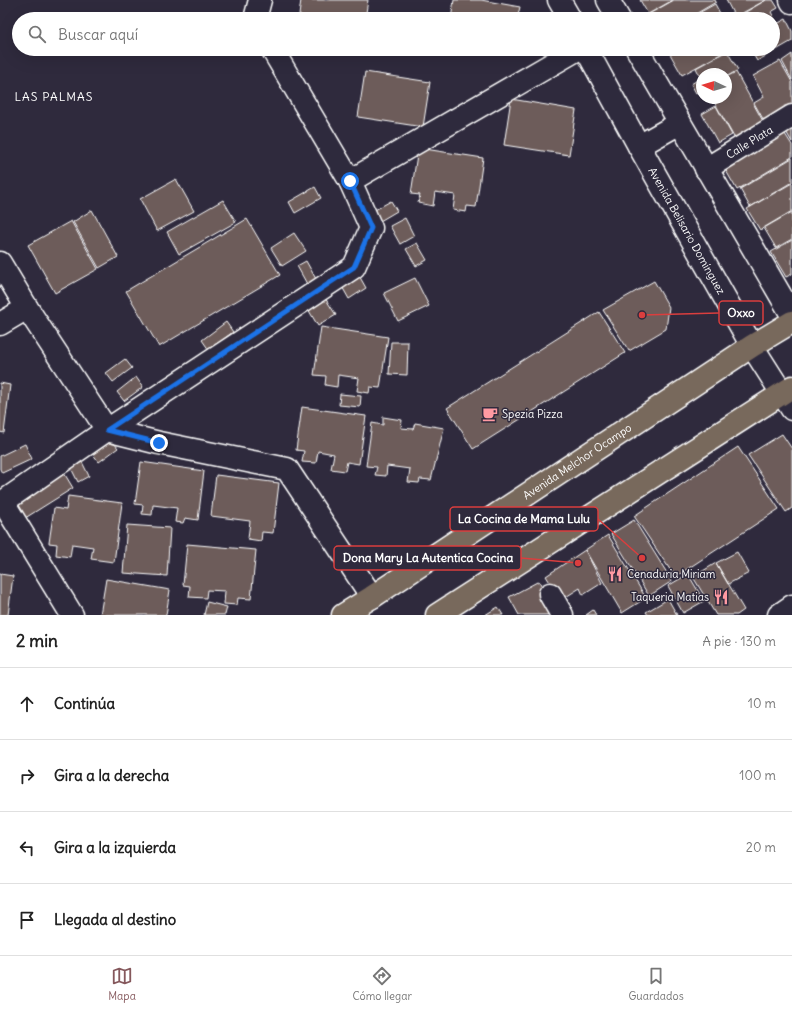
<!DOCTYPE html>
<html lang="es">
<head>
<meta charset="utf-8">
<style>
  body { margin:0; font-family:Delius,sans-serif; background:#f6f6f6; color:#222 }
  .compass { position:absolute; left:696px; top:68px; width:36px; height:36px; border-radius:50%; background:#fff; box-shadow:0 4px 16px #0002; rotate:274deg }
  .stop { position:absolute; width:12px; height:12px; margin:-9px; border:3px solid #1a73e8; border-radius:50%; background:#fff }
  .stop.end { background:#1a73e8; border-color:#fff; box-shadow:0 1px 4px #0008 }
  .list { margin:0; padding:0; list-style:none }
  h2 { display:flex; justify-content:space-between; align-items:center; height:52px; margin:0; padding:0 16px; font-size:17px }
  h2 small { font-size:13px; font-weight:400; color:#767676 }
  .list li { display:grid; grid-template-columns:26px 1fr auto; gap:12px; align-items:center; box-sizing:border-box; height:72px; padding:0 16px; border-top:1px solid #e0e0e0 }
  .list b { display:block; font-size:15px; white-space:nowrap }
  .list em { font-size:13px; font-style:normal; color:#767676 }
  .icon { flex:none; width:22px; height:22px; fill:none; stroke:currentColor; stroke-width:2; stroke-linecap:round; stroke-linejoin:round }
  .map { position:relative; flex:none; width:792px; height:615px; overflow:hidden }
  .search { position:absolute; background:#fff; box-shadow:0 4px 16px #0002; left:12px; right:12px; top:12px; height:44px; display:flex; align-items:center; gap:10px; box-sizing:border-box; padding:0 14px; border-radius:22px; color:#767676; font-size:15px }
  .sheet { height:340px; background:#fff }
  nav { display:flex; justify-content:space-around; align-items:center; box-sizing:border-box; height:56px; border-top:1px solid #e0e0e0; background:#fff; font-size:11px; color:#767676 }
  nav a { display:grid; justify-items:center; gap:2px }
  nav .on { color:#85585c }
  .map>svg:first-child { display:block }
  .building { fill:#6d5c5a; stroke:#fff }
  .lines { fill:none; stroke-linecap:round; stroke-linejoin:round }
  .minor-casing { stroke:#fff; stroke-width:25 }
  .major-casing { stroke:#fff; stroke-width:25 }
  .minor { stroke:#2f2a3d; stroke-width:22 }
  .major { stroke:#78695c; stroke-width:22 }
  .route { stroke:#1a73e8; stroke-width:5 }
  .labels { text-anchor:middle; dominant-baseline:central; stroke-width:3; stroke-linejoin:round; paint-order:stroke }
  .street-label { font-size:11px; fill:#fff; stroke:#2f2a3d }
  .poi-label { font-size:11px; fill:#fff; stroke:#2f2a3d; text-anchor:start }
  .neighbourhood-label { font-size:12px; letter-spacing:1px; fill:#fff; stroke:#2f2a3d }
  .leader { fill:none; stroke:#da3e3e; stroke-width:1.5 }
  .callout-dot { fill:#da3e3e; stroke:#2f2a3d; stroke-width:1.5 }
  .callout { fill:#2f2a3d; stroke:#da3e3e; stroke-width:1.5 }
  .callout-label { font-size:12px; text-anchor:middle; font-weight:bold; fill:#fff }
</style>
</head>
<body>
<div class="map">
<svg width="792" height="615" viewBox="0 0 792 615">
  <rect width="100%" height="100%" fill="#2f2a3d"/>
  <filter id="ink" filterUnits="userSpaceOnUse"><feTurbulence type="fractalNoise" baseFrequency=".025" numOctaves="2"/><feDisplacementMap in="SourceGraphic" scale="8" xChannelSelector="R" yChannelSelector="G"/><feConvolveMatrix kernelMatrix="1 2 1 2 8 2 1 2 1" color-interpolation-filters="sRGB"/></filter>
  <g filter="url(#ink)">
    <path class="building" d="M301,0H368L365,19H327L299,15Z
      M454,0H481L520,7L517,19H451Z
      M640,0H673L648,14Z
      M674,0H715L716,2L687,19H651L649,14Z
      M726,0H766L735,17Z
      M766,0H773L778,8L771,12L777,23L773,25V19H734Z
      M715,4L723,19H688Z
      M786,19L792,31V41L757,61L750,49H773V26Z
      M487,49H498L497,54L486,52Z
      M669,49H678L671,53Z
      M680,49H725L726,51L682,75L670,54Z
      M727,51L738,70L726,77V74H702V90L696,93L691,84L701,78L696,68Z
      M792,54V80L782,61Z
      M780,61L792,82V107L767,126L754,103L764,97L753,76Z
      M365,72L430,82L423,127L358,117Z
      M736,72L764,123L735,139L712,98H726V77Z
      M511,99L576,110L569,155L504,145Z
      M716,106L732,135L718,143L702,114Z
      M792,123V142L784,128Z
      M785,134L792,145V157L737,190L725,169Z
      M418,148L483,158L476,207L467,206L466,212L453,210L455,195L435,192L433,206L418,203L420,195L411,194Z
      M792,158V182L750,207L740,189Z
      M176,179L194,211L157,231L140,199Z
      M792,183V211L760,230L747,209Z
      M315,187L321,198L295,213L289,202Z
      M223,200L236,222L179,254L167,232Z
      M391,201L397,211L380,221L373,211Z
      M92,210L118,257L99,268L73,222Z
      M792,212V239L776,248L764,228Z
      M405,218L414,236L400,244L390,226Z
      M247,219L280,275L159,347L126,291Z
      M71,221L98,269L55,293L28,245Z
      M294,233L306,251L282,266L271,248Z
      M792,240V274L786,277L771,252Z
      M417,243L427,260L416,266L406,249Z
      M306,261L316,279L307,284L297,266Z
      M357,272L366,288L349,299L340,283Z
      M415,278L429,306L398,321L384,293Z
      M654,281L669,307L666,329L629,351L603,310Z
      M325,298L336,315L318,326L308,309Z
      M599,312L625,353L473,449L447,408Z
      M226,322L233,332L209,350L202,340Z
      M321,327L388,337L380,388L370,387L369,393L357,391L359,378L338,375L337,387L325,385L326,376L314,375Z
      M391,342H408L407,375L389,374Z
      M125,359L132,368L113,382L106,373Z
      M136,377L143,387L124,401L117,392Z
      M0,383L10,385L4,433L0,432Z
      M340,394L361,396L360,407L339,405Z
      M302,407L366,416L359,464L347,462L345,471L331,469L334,454L318,451L316,463L302,462L304,451L296,450Z
      M383,417L402,420L401,428L413,429L415,423L444,428L431,480L420,479L419,483L408,482L410,469L387,466L386,476L375,475L377,467L366,466L372,423L383,425Z
      M782,434L792,449V508L786,512L748,455Z
      M110,438L118,448L99,462L92,453Z
      M25,444L32,459L2,473L0,469V456Z
      M738,447L779,509L675,577L634,516Z
      M82,462L89,476L78,482L71,468Z
      M141,462L204,471L198,520L185,518L183,523L175,522L177,508L153,505L152,515L142,514L143,505L135,504Z
      M64,473L73,488L22,520L13,505Z
      M216,475L279,483L273,533L262,532L261,541L248,539L250,521L211,516Z
      M68,496L122,503L114,562L91,559L93,547L72,544L70,557L56,555L57,544L49,543L54,508L66,510Z
      M634,520L672,581L649,596L611,534Z
      M127,525L170,528L167,576L123,573Z
      M608,535L646,598L622,613L585,550Z
      M187,544L256,550L251,599L238,598L237,605L224,604L225,591L207,590L206,598L189,597L190,586L183,585Z
      M585,550L602,583L583,595L580,588L561,600L546,576Z
      M737,552L749,573L728,584L716,563Z
      M716,563L744,610L737,615H716L693,577Z
      M0,574L13,576L8,615H0Z
      M688,574L704,601L683,613L668,586Z
      M106,579L170,590L166,615H100Z
      M539,581L557,615H519L509,597Z
      M668,599L677,615H648L646,612Z
      M207,602L227,607L225,615H204Z
      M498,607L503,615H485Z
      M593,610L596,615H586Z"/>
    <g class="lines">
      <g class="minor-casing">
        <g id="minor">
          <path d="M559,0L570,19"/>
          <path d="M608,0L619,19"/>
          <path d="M791,0L792,2"/>
          <path d="M255,19L260,0"/>
          <path id="s1" d="M586,49L639,146L752,346L792,409"/>
          <path d="M637,49L792,315"/>
          <path d="M639,146L680,123"/>
          <path id="s2" d="M706,169L792,116"/>
          <path d="M350,181L578,49"/>
          <path d="M0,263L27,308L107,430L159,443L287,469L372,597"/>
          <path d="M0,324L27,308"/>
          <path d="M3,502L72,615"/>
          <path d="M0,504L107,430L354,267L371,228L350,181L272,49"/>
          <path d="M550,594L562,615"/>
          <path d="M779,615L792,606"/>
        </g>
      </g>
      <g class="major-casing">
        <g id="major">
          <path id="s3" d="M343,615L372,597L752,346L792,322"/>
          <path d="M437,615L792,387"/>
        </g>
      </g>
      <use href="#minor" class="minor"/>
      <use href="#major" class="major"/>
    </g>
  </g>
  <g class="lines" filter="url(#ink)">
    <path class="route" d="M159,443L107,430L354,267L371,228L350,181"/>
  </g>
  <defs>
    <g id="cafe-bare" transform="scale(1.2)"><path d="M-5.5-4.5H6V0H3Q3 3.5 0 3.5H-2.5Q-5.5 3.5-5.5 0ZM3-3.2v2h1.7v-2ZM-6 4.5H4V6H-6Z" fill="#ff9aa2" stroke="#2f2a3d" stroke-width="2.5" paint-order="stroke"/></g>
    <g id="restaurant-bare" transform="scale(1.2)"><path d="M-5-6h1v4h1v-4h1v4h1v-4h1v5L-1.5 .5V6h-2V.5L-5-1ZM5-6V6H3V1.5H1.5Q1.5-4 5-6Z" fill="#ff9aa2" stroke="#2f2a3d" stroke-width="2.5" paint-order="stroke"/></g>
  </defs>
  <g fill-rule="evenodd">
    <use href="#cafe-bare" x="490" y="414"/>
    <use href="#restaurant-bare" x="615" y="574"/>
    <use href="#restaurant-bare" x="721" y="597"/>
  </g>
  <g class="labels">
    <g class="street-label">
      <text stroke="none"><textPath href="#s2" startOffset="51">Calle Plata</textPath></text>
      <text stroke="none"><textPath href="#s1" startOffset="208">Avenida Belisario Domínguez</textPath></text>
      <text stroke="none"><textPath href="#s3" startOffset="280">Avenida Melchor Ocampo</textPath></text>
    </g>
    <g class="poi-label">
      <text x="502" y="414">Spezia Pizza</text>
      <text x="627" y="574">Cenaduria Miriam</text>
      <text x="709" y="597" text-anchor="end">Taqueria Matias</text>
    </g>
    <g class="neighbourhood-label">
      <text x="54" y="96">LAS PALMAS</text>
    </g>
  </g>
  <path class="leader" d="M642 315L719 313M642 558L598 519M578 563L521 558"/>
  <g class="callout-dot">
    <circle cx="642" cy="315" r="4"/>
    <circle cx="642" cy="558" r="4"/>
    <circle cx="578" cy="563" r="4"/>
  </g>
  <g class="callout">
    <rect x="719" y="301" width="44" height="24" rx="4"/>
    <rect x="450" y="507" width="148" height="24" rx="4"/>
    <rect x="334" y="546" width="187" height="24" rx="4"/>
  </g>
  <g class="callout-label">
    <text x="741" y="317">Oxxo</text>
    <text x="524" y="523">La Cocina de Mama Lulu</text>
    <text x="428" y="562">Dona Mary La Autentica Cocina</text>
  </g>
</svg>
<svg class="compass" viewBox="-18 -18 36 36"><path d="M0-13l5 13h-10z" fill="#e53935"/><path d="M0 13l5-13h-10z" fill="#767676"/></svg>
<div class="stop" style="left:350px;top:181px"></div>
<div class="stop end" style="left:159px;top:443px"></div>
<div class="search"><svg class="icon" aria-label="search" viewBox="0 0 24 24"><circle cx="10" cy="10" r="6"/><path d="M15 15l6 6"/></svg>Buscar aquí</div>
</div>
<section class="sheet">
<h2>2 min<small>A pie · 130 m</small></h2>
<ul class="list">
<li><svg class="icon" aria-label="ahead" viewBox="0 0 24 24"><path d="M12 20V5M6 11l6-6 6 6"/></svg><div><b>Continúa</b></div><em>10 m</em></li>
<li><svg class="icon" aria-label="right" viewBox="0 0 24 24"><path d="M7 20v-9h11M14 6l5 5-5 5"/></svg><div><b>Gira a la derecha</b></div><em>100 m</em></li>
<li><svg class="icon" aria-label="left" viewBox="0 0 24 24"><path d="M17 20v-9H6M10 6l-5 5 5 5"/></svg><div><b>Gira a la izquierda</b></div><em>20 m</em></li>
<li><svg class="icon" aria-label="arrive" viewBox="0 0 24 24"><path d="M6 21V4h12l-3 4 3 4H6"/></svg><div><b>Llegada al destino</b></div></li>
</ul>
</section>
<nav>
<a class="on"><svg class="icon" aria-label="map" viewBox="0 0 24 24"><path d="M3 6l6-2 6 2 6-2v14l-6 2-6-2-6 2zM9 4v14M15 6v14"/></svg>Mapa</a>
<a><svg class="icon" aria-label="directions" viewBox="0 0 24 24"><path d="M12 3l9 9-9 9-9-9zM9 14v-3h6M13 9l2 2-2 2"/></svg>Cómo llegar</a>
<a><svg class="icon" aria-label="saved" viewBox="0 0 24 24"><path d="M7 4h10v16l-5-4-5 4z"/></svg>Guardados</a>
</nav>
</body>
</html>
